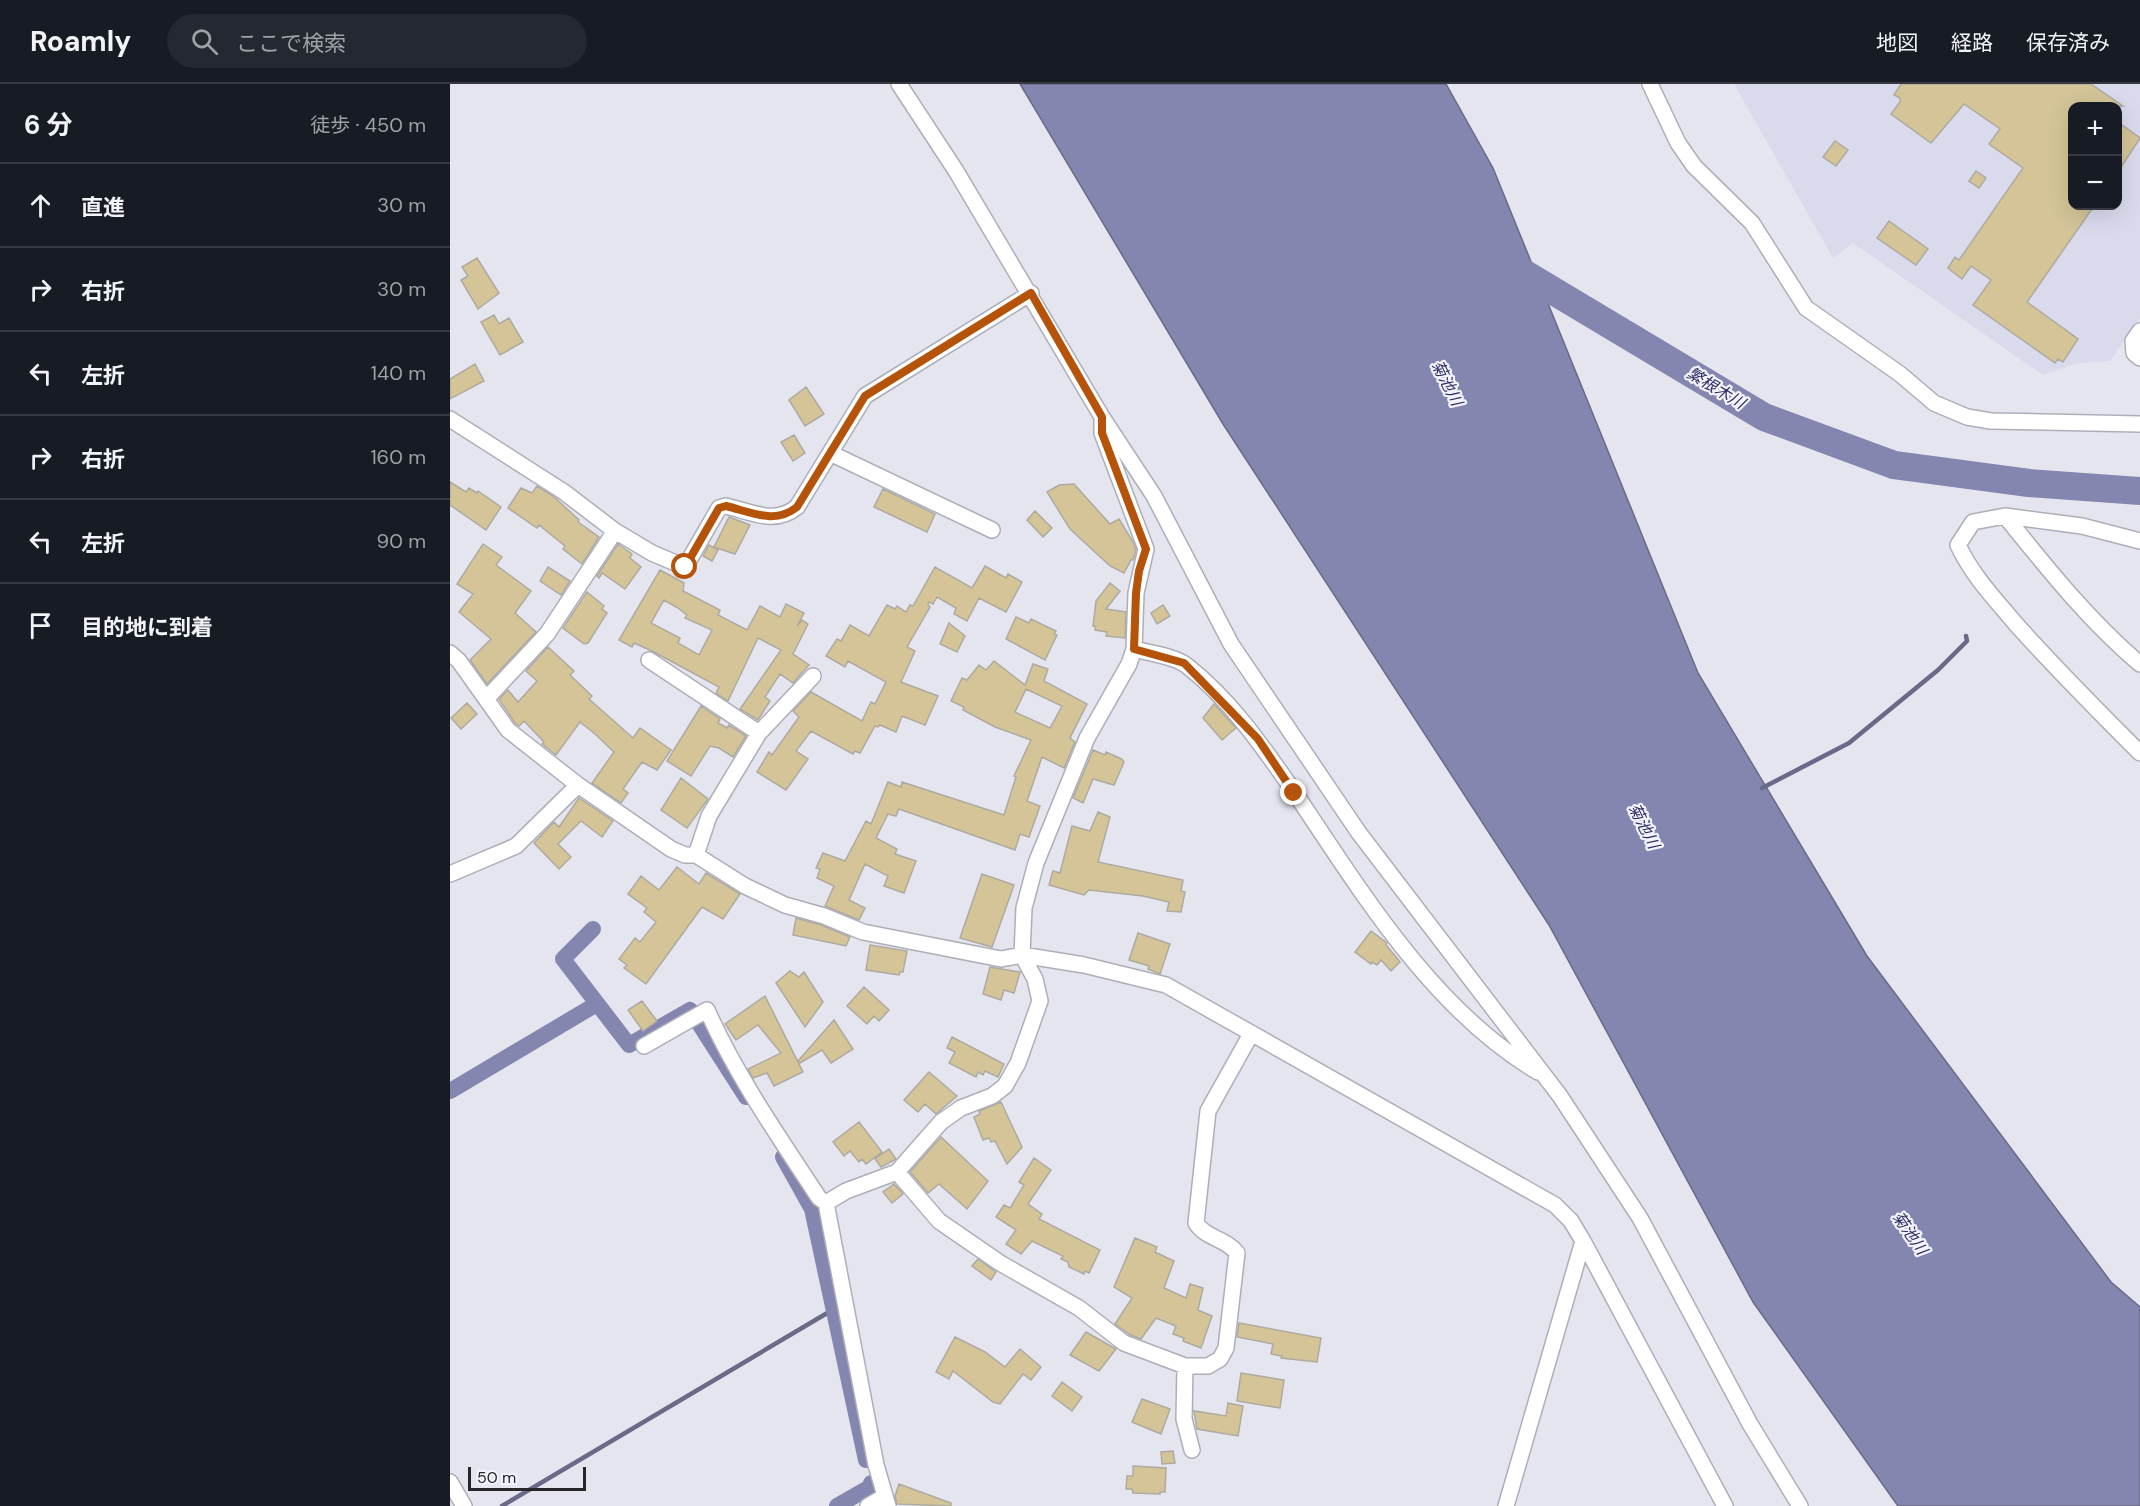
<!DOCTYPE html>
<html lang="ja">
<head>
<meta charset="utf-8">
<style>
  body { margin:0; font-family:"DM Sans","Noto Sans JP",sans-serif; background:#242831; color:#f1f3f6 }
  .controls { position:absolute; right:18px; top:18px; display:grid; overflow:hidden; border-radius:12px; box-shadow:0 6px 24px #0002 }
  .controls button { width:54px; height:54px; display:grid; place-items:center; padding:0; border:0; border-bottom:2px solid #363941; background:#171b24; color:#f1f3f6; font:30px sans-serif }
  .scale { position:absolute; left:18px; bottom:15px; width:118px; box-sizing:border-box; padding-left:6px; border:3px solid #27272b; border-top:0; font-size:16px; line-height:21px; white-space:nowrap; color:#27272b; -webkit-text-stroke:4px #f2f3fe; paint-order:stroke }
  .stop { position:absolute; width:18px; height:18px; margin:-14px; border:4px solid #b45309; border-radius:50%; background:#fff }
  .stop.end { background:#b45309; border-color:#fff; box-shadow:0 2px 6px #0008 }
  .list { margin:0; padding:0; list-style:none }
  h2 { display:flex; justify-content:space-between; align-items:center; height:78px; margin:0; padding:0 24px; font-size:26px }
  h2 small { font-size:20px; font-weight:400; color:#9ea1a6 }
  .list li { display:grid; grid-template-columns:39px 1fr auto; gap:18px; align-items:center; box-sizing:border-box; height:84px; padding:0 24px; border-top:2px solid #363941 }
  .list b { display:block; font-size:22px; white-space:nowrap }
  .list em { font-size:20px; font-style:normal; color:#9ea1a6 }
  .icon { flex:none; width:33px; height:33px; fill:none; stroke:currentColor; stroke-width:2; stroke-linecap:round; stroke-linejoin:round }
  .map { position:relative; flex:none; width:1690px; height:1422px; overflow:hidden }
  header { display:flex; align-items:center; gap:36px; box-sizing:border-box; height:84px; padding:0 30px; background:#171b24; border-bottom:2px solid #363941 }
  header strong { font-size:28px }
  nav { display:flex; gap:33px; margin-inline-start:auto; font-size:21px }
  .search { width:420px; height:54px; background:#242831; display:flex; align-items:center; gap:15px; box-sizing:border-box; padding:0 21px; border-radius:33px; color:#9ea1a6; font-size:22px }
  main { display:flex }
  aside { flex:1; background:#171b24 }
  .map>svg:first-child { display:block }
  .built { fill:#d9daec; fill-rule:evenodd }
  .water { fill:#8586af; stroke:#696a87; stroke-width:1.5 }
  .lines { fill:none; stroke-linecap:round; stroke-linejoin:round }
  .stream { stroke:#696a87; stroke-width:4.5 }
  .canal { stroke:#8586af; stroke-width:16 }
  .river { stroke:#8586af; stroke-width:28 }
  .building { fill:#d4c498; stroke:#adaaa0; stroke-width:1.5; fill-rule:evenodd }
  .street-casing { stroke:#adaeb8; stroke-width:18 }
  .street { stroke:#fff; stroke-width:15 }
  .route { stroke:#b45309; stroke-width:8 }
  .labels { text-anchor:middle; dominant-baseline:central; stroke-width:4.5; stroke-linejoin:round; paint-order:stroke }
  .water-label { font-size:16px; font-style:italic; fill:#302c61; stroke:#f2f3fe }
</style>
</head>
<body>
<header>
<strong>Roamly</strong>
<div class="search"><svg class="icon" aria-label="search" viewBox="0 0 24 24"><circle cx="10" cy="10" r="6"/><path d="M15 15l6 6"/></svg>ここで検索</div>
<nav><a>地図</a><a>経路</a><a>保存済み</a></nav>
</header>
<main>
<aside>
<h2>6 分<small>徒歩 · 450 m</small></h2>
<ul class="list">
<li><svg class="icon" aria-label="ahead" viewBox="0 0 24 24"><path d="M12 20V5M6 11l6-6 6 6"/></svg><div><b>直進</b></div><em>30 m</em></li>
<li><svg class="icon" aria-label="right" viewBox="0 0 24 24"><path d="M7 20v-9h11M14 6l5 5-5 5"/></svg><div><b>右折</b></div><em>30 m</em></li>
<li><svg class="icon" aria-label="left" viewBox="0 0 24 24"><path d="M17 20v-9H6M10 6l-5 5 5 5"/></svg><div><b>左折</b></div><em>140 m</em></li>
<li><svg class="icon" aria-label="right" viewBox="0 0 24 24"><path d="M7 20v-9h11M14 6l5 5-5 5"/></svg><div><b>右折</b></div><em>160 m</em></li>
<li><svg class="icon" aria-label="left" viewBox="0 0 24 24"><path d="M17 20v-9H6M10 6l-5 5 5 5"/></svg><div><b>左折</b></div><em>90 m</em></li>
<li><svg class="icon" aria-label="arrive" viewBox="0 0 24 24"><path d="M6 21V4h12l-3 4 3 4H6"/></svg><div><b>目的地に到着</b></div></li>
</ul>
</aside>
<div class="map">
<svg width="1690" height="1422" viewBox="0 0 1690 1422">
  <rect width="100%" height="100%" fill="#e5e5f0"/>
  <path class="built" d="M1284,0H1690V234L1660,277L1628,279L1593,291L1403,159L1383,174ZM1622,22H1668V122H1622Z"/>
  <path class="water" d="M570,0H996L1043,84L1248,589L1417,872L1661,1198L1690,1223V1422H1448L1303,1218L1099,841L773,340Z"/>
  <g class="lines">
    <path class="stream" d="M1312,704L1399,659L1488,586L1517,557L1516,552
      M52,1422L384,1225"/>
    <path class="canal" d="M143,845L113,875L179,961L240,926L242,928
      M246,935L296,1013
      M0,1007L145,921
      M333,1073L362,1125L416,1376
      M387,1422L422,1402L421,1399"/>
    <path class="river" d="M1055,178L1314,333L1444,381L1579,399L1690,407"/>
  </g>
  <path class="building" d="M1451,0H1641L1673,22H1623V122H1644L1577,218L1628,255L1613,278L1608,275L1605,279L1523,221L1541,196L1521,182L1512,195L1498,184L1505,173L1509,176L1573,84L1539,60L1550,45L1514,20L1481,59L1441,30L1450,18V14L1444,11Z
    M1668,38L1690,54L1668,88Z
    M1385,57L1398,66L1386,82L1373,73Z
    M1526,87L1536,94L1529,104L1519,97Z
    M1439,137L1478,165L1466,181L1427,154Z
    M27,174L49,209L28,225L11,196L18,192L12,183Z
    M44,231L49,240L59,234L73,258L50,271L31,238Z
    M25,280L34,297L0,315V295Z
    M356,303L374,330L355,342L339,316Z
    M344,351L355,369L343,377L331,358Z
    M0,398L16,408L19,404L27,409L28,407L51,423L36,446L0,421Z
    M624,400L660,440L669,435L683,458L686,466L683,476H681L674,489L660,482L620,445L597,408L609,401Z
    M87,402L103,412L129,436L128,438L149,453L132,480L113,465L115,462L89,441L87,444L58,424L71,404L82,409Z
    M433,405L485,430L477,448L424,423Z
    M585,427L602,444L593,453L577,436Z
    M279,433L300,441L285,470L264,463Z
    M33,460L52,473L46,481L81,507L65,529L86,548L37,600L20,576L41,555L9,528L23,510L7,500Z
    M168,460L182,470L180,474L191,483L175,505L152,489L149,494L147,492Z
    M259,461L268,466L262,477L253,472Z
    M535,482L556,494L558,490L572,498L556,528L529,514L517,537L504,530L506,524L487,513L483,520L479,518L478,521L480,523L457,563L465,567L451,598L488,612L475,641L452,632L446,648L430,641L428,643L425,642L410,669L405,667L403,670L361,647L346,667L358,675L336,706L307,688L319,668L322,671L349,633L343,627L361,608L412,637L421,618L425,620L436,598L398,577L395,583L376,572L387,555L391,557L400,541L419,552L437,521L445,525L447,522L456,528L460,521L463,522L485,483L522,504Z
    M98,483L120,497L111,511L90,497Z
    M210,486L234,499L233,507L270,526L268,531L297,546L310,522L330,533L336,520L354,529L347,542L352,536L358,540L343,570L359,581L343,599L330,590L315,613L320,617L308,636L290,625L331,566L308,554L278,617L266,609L269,603L204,568L184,559L182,563L169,556ZM214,516L228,524L237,531L235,534L262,546L249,571L228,559L230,554L201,539Z
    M660,499L670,507L656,525L676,528L675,554L656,552L657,548L645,546V542H643L646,517Z
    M137,508L154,522L152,525L157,529L138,559L134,560L113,544Z
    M713,521L720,532L707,540L701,529Z
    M566,533L579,539L581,535L606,547L604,550L607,551L595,576L556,555Z
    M499,539L515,552L507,568L490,560Z
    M98,563L124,587L120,591L142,612L139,615L183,654L190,644L221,666L207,686L192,678L173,705L178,709L171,719L142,699L164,668L145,650L130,638L106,671L92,660L94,658L74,637L69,642L65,639L49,615L58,606L68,618L87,597L76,587Z
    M544,577L575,601L583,580L598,585L594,597L637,620L620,654L625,658L614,684L592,673L577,717L590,722L579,753L570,750L565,766L449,725L446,732L438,730L426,754L447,765L445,770L466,777L454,809L434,802L438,792L415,780L399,816L415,824L409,836L375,822L384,802L367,794L370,785L366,784L373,769L395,777L416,737L421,740L438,698L451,703L452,698L554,731L566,693L564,692L581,656L545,643L513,626L514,623L501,617L512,594L517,596L529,581L536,586ZM576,605L612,622L600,644L565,628Z
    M17,619L27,630L11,645L1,634Z
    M764,620L786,644L772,656L753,634Z
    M251,622L270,635L268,639L277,644L279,641L296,652L283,673L269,664L260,662L241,692L217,677Z
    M643,666L655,671L656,668L672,675L674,678L664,701L643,695L633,719L623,714Z
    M231,694L258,715L237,744L211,726Z
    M129,714L163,737L152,753L131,737L108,760L121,773L109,785L84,759L104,738L109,743Z
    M648,728L660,733L648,778L733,796L731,807L735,808L731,828L717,827L719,818L693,812L639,806L634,811L599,801L603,787L610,789L622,742L640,747Z
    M227,783L249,800L256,789L290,810L273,835L252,823L196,900L174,884L177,881L169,875L185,854L190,858L206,838L194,828L197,824L178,810L191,792L209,806Z
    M532,790L564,801L542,863L510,854Z
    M346,834L371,841L400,853L396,862L343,851Z
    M921,847L937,859L936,861L950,878L941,887L931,876L927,881L922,878L921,880L905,868Z
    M688,849L720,860L710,890L698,885L699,882L679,876Z
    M420,861L457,867L453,888H450L449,891L416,886Z
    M540,883L570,888L564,909L554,906L551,916L533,910Z
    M340,887L349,893L354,888L373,918L355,943L326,899Z
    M414,903L439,926L429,937L424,932L417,940L397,922Z
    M315,912L353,988L324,1002L317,989L303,994L298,985L331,969L308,941L286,956L275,940Z
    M192,917L207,937L193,947L178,926Z
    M384,936L403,965L381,979L372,966L350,979L348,977Z
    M502,953L554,980L548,993L535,987L533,991L528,988L526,993L499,979L505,968L497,964Z
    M479,988L507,1012L486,1030L475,1020L468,1028L454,1016Z
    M551,1018L572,1063L557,1080L545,1057L541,1058L539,1054L533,1056L524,1033L530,1030L529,1027Z
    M409,1038L432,1068L416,1080L412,1075L409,1078L400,1067L394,1072L383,1058Z
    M491,1053L538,1097L517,1125L489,1100L478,1109L460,1088Z
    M439,1065L446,1075L431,1083L425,1075Z
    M584,1074L601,1086L578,1120L592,1130L589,1135L650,1166L639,1189L635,1187L634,1190L619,1183L618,1178L611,1175L613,1172L582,1157L571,1170L556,1160L566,1146L546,1133L554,1121L560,1124L574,1101L569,1098Z
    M444,1100L453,1110L442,1119L433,1108Z
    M685,1154L707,1163L705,1168L724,1177L714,1204L736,1214L740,1200L753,1204L748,1226L762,1232L751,1264L733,1257L734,1254L723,1250L726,1242L706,1234L691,1255L679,1250L665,1240L682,1214L664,1203Z
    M528,1175L546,1188L541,1196L522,1182Z
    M789,1239L871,1254L867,1278L831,1274L832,1272L821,1270L823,1260L787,1253Z
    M636,1248L666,1265L649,1287L620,1271Z
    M505,1253L535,1268L555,1283L570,1265L591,1283L581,1296L573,1290L550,1320L543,1318L503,1287L499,1295L486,1288Z
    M791,1289L834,1296L830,1324L787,1317Z
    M612,1298L632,1313L622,1327L602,1312Z
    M692,1315L720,1325L711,1350L682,1338Z
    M778,1319L793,1322L788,1352L747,1345L744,1327L776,1332Z
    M723,1367L725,1379L712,1380L711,1368Z
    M683,1382L716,1384L715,1408H710V1410L683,1409L682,1405H676L677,1392H683Z
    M449,1400L501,1419V1422L447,1420L445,1412Z"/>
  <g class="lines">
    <g class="street-casing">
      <path id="street" d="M449,0L506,87L652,333L704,412L781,560L909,749L1110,1012L1190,1134L1300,1340L1350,1422
        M1200,0L1228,59L1244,82L1302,139L1356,224L1450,290L1484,319L1517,333L1541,337L1690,340
        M1690,247L1683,257L1684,269L1690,274
        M0,335L114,408L165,447L202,469L235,483L269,424L276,422C301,428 325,441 347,423L415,312L581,209
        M380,369L542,446
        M1555,432C1597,484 1639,537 1690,580
        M1690,457L1632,442L1555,432L1523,438L1508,461C1522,491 1544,514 1565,539C1605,584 1648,627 1690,669
        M684,565C699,569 724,572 736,581C781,616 813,663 845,709C912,809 983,926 1088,988
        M0,569L9,577L58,646L128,701L221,765L235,771H246L295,802L335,821L374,832L413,848L551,875L572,871L634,881L716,901L1105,1121L1121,1137L1133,1157L1275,1422
        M199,576L309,649
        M37,614L97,550L165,447
        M246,771L259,732L309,649L363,592
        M0,790L66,762L128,701
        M194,962L257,926C287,993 329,1053 369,1114L376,1119L426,1381L438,1422
        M447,1088L489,1137L550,1179L629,1224L674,1259L735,1282H758L770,1275L776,1264L787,1169C776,1154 756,1155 746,1139L758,1027L801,950
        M376,1119L396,1107L447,1088L491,1038L511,1024L542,1012L555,1002L568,979L590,917L585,895L572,871L574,824L586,779L637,654L679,580L684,565L686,509L696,465L652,349V336
        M735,1282L734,1335L742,1366
        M0,1398L14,1422
        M418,1422L435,1412
        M1056,1422L1133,1157"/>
    </g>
    <use href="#street" class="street"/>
  </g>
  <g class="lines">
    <path class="route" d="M235,483L269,424L276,422C301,428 325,441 347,423L415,312L581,209L652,333V349L696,465L689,487L686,509L684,565L734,579L808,655L844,709"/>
  </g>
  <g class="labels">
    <g class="water-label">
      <text transform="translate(997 299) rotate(63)">菊池川</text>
      <text transform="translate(1266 304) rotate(31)">繁根木川</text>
      <text transform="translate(1194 742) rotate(63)">菊池川</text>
      <text transform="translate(1460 1149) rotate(55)">菊池川</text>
    </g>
  </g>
</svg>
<div class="controls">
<button>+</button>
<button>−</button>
</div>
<div class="scale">50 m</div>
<div class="stop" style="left:235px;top:483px"></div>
<div class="stop end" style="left:844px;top:709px"></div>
</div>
</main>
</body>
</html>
